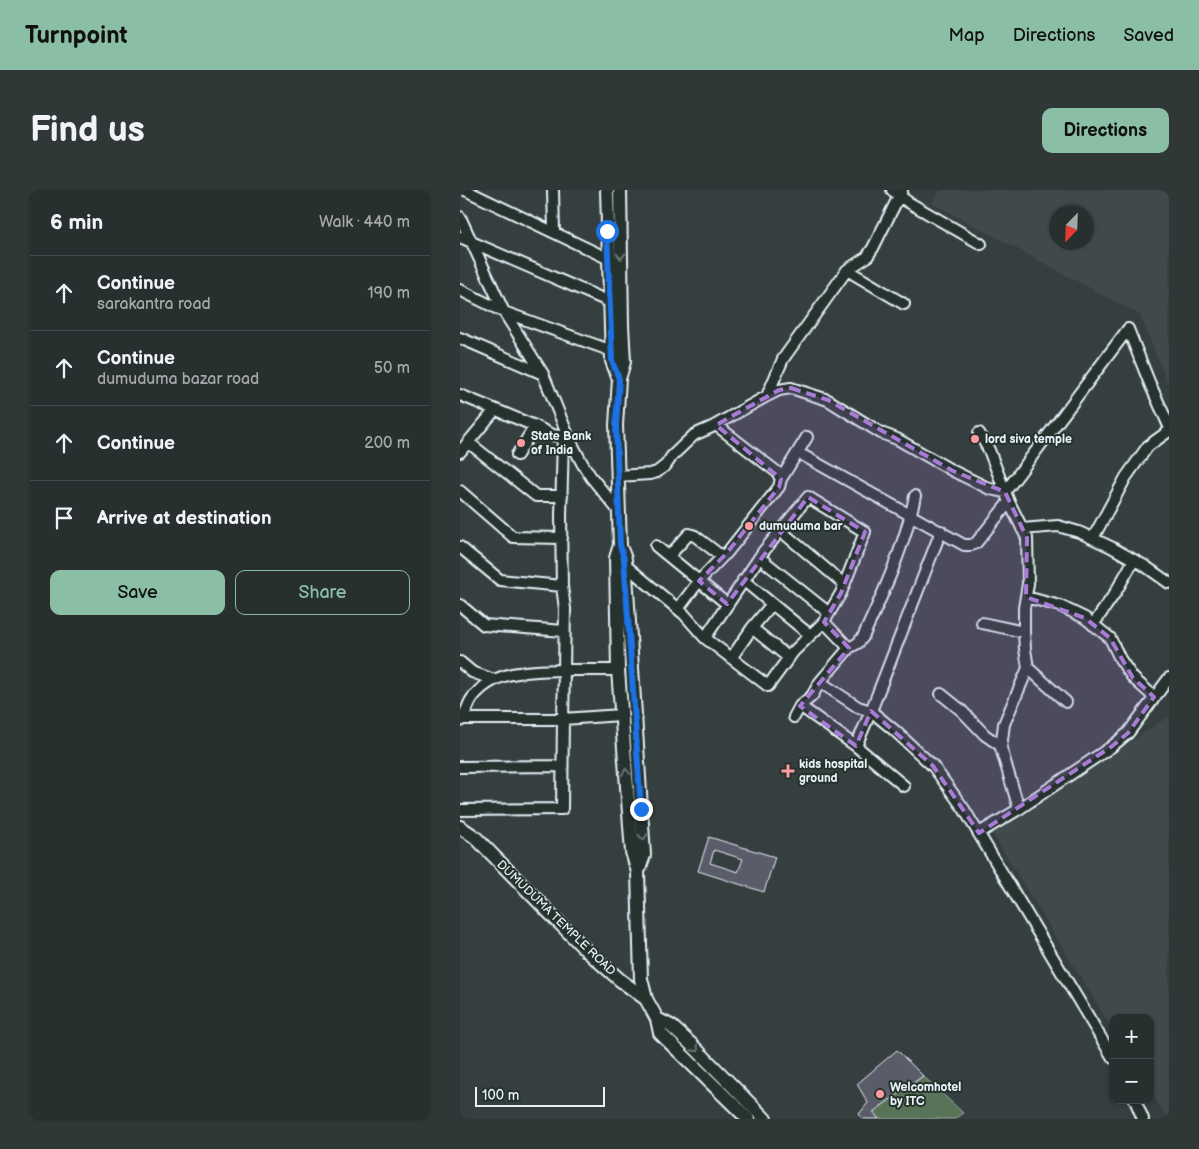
<!DOCTYPE html>
<html lang="en">
<head>
<meta charset="utf-8">
<style>
  body { margin:0; font-family:"Balsamiq Sans",sans-serif; background:#303737; color:#f1f3f6 }
  .controls { position:absolute; right:15px; bottom:15px; display:grid; overflow:hidden; border-radius:10px; box-shadow:0 1px 4px #0004 }
  .controls button { width:45px; height:45px; display:grid; place-items:center; padding:0; border:0; border-bottom:1px solid #444a4b; background:#282f2f; color:#f1f3f6; font:25px sans-serif }
  .compass { position:absolute; left:589px; top:15px; width:45px; height:45px; border-radius:50%; background:#282f2f; box-shadow:0 1px 4px #0004; rotate:203deg }
  .scale { position:absolute; left:15px; bottom:12px; width:130px; box-sizing:border-box; padding-left:5px; border:2px solid #e8f1f8; border-top:0; font-size:14px; line-height:18px; white-space:nowrap; color:#e8f1f8; -webkit-text-stroke:4px #26332d; paint-order:stroke }
  .stop { position:absolute; width:15px; height:15px; margin:-11px; border:4px solid #1a73e8; border-radius:50%; background:#fff }
  .stop.end { background:#1a73e8; border-color:#fff; box-shadow:0 1px 5px #0008 }
  .list { margin:0; padding:0; list-style:none }
  h2 { display:flex; justify-content:space-between; align-items:center; height:65px; margin:0; padding:0 20px; font-size:21px }
  h2 small { font-size:16px; font-weight:400; color:#a5a9aa }
  .list li { display:grid; grid-template-columns:32px 1fr auto; gap:15px; align-items:center; box-sizing:border-box; height:75px; padding:0 20px; border-top:1px solid #444a4b }
  .list b { display:block; font-size:19px; white-space:nowrap }
  .list p { margin:0; font-size:16px; white-space:nowrap; color:#a5a9aa }
  .list em { font-size:16px; font-style:normal; color:#a5a9aa }
  .actions { display:flex; gap:10px; padding:15px 20px }
  .actions a { flex:1; padding:11px 0; border:1px solid #8abfa5; border-radius:10px; text-align:center; font-size:18px; color:#8abfa5 }
  .actions .main { background:#8abfa5; color:#111 }
  .icon { flex:none; width:28px; height:28px; fill:none; stroke:currentColor; stroke-width:2; stroke-linecap:round; stroke-linejoin:round }
  .map { position:relative; flex:none; width:709px; height:929px; overflow:hidden; border-radius:10px }
  header { display:flex; align-items:center; gap:30px; box-sizing:border-box; height:70px; padding:0 25px; background:#8abfa5; color:#111 }
  header strong { font-size:24px }
  nav { display:flex; gap:28px; margin-inline-start:auto; font-size:18px }
  .intro { display:flex; align-items:center; justify-content:space-between; box-sizing:border-box; height:120px; padding:0 30px }
  h1 { margin:0; font-size:35px }
  .button { padding:12px 22px; border-radius:10px; background:#8abfa5; color:#111; font-size:18px; font-weight:700 }
  main { display:flex; gap:30px; padding:0 30px }
  aside { flex:1; background:#282f2f; border-radius:10px; box-shadow:0 1px 4px #0004 }
  .map>svg:first-child { display:block }
  .built { fill:#41484c; fill-rule:evenodd }
  .green { fill:#597359; stroke:#a0b2a8 }
  .building { fill:#5a5c69; stroke:#e8f1f8; fill-rule:evenodd }
  .lines { fill:none; stroke-linecap:round; stroke-linejoin:round }
  .minor-casing { stroke:#e8f1f8; stroke-width:14 }
  .tertiary-casing { stroke:#e8f1f8; stroke-width:16 }
  .minor { stroke:#26332d; stroke-width:10 }
  .tertiary { stroke:#26332d; stroke-width:12 }
  .oneway { stroke:#6a7674 }
  .route { stroke:#1a73e8; stroke-width:6 }
  .marked { fill:#a77bd6; fill-opacity:0.2; stroke:#a77bd6; stroke-width:4; stroke-dasharray:10 6; stroke-linejoin:round }
  .poi-dot { fill:#ff9aa2; stroke:#26332d; stroke-width:2 }
  .labels { text-anchor:middle; dominant-baseline:central; stroke-width:4; stroke-linejoin:round; paint-order:stroke }
  .poi-label { font-size:12px; font-weight:bold; fill:#e8f1f8; stroke:#26332d; text-anchor:start }
  .street-label { font-size:12px; fill:#e8f1f8; stroke:#26332d }
</style>
</head>
<body>
<header>
<strong>Turnpoint</strong>
<nav><a>Map</a><a>Directions</a><a>Saved</a></nav>
</header>
<div class="intro"><h1>Find us</h1><a class="button">Directions</a></div>
<main>
<aside>
<h2>6 min<small>Walk · 440 m</small></h2>
<ul class="list">
<li><svg class="icon" aria-label="ahead" viewBox="0 0 24 24"><path d="M12 20V5M6 11l6-6 6 6"/></svg><div><b>Continue</b><p>sarakantra road</p></div><em>190 m</em></li>
<li><svg class="icon" aria-label="ahead" viewBox="0 0 24 24"><path d="M12 20V5M6 11l6-6 6 6"/></svg><div><b>Continue</b><p>dumuduma bazar road</p></div><em>50 m</em></li>
<li><svg class="icon" aria-label="ahead" viewBox="0 0 24 24"><path d="M12 20V5M6 11l6-6 6 6"/></svg><div><b>Continue</b></div><em>200 m</em></li>
<li><svg class="icon" aria-label="arrive" viewBox="0 0 24 24"><path d="M6 21V4h12l-3 4 3 4H6"/></svg><div><b>Arrive at destination</b></div></li>
</ul>
<div class="actions"><a class="main">Save</a><a>Share</a></div>
</aside>
<div class="map">
<svg width="709" height="929" viewBox="0 0 709 929">
  <rect width="100%" height="100%" fill="#363f3f"/>
  <filter id="ink" filterUnits="userSpaceOnUse"><feTurbulence type="fractalNoise" baseFrequency=".02" numOctaves="2"/><feDisplacementMap in="SourceGraphic" scale="10" xChannelSelector="R" yChannelSelector="G"/><feConvolveMatrix kernelMatrix="1 2 1 2 8 2 1 2 1" color-interpolation-filters="sRGB"/></filter>
  <g filter="url(#ink)">
    <path class="built" d="M480,0H709V197L680,125L472,13ZM596,22H626V52H596Z
      M709,526V929H708L690,901V828H653V840L532,643Z"/>
    <path class="green" d="M463,886L503,923L494,929H419L413,922Z"/>
    <path class="building" d="M249,647L315,667L304,702L238,681ZM254,660L283,669L278,682L250,673Z
      M437,860L463,886L413,922L419,929H403L399,924L408,913L397,894Z"/>
    <g class="lines">
      <g class="minor-casing">
        <path id="minor" d="M5,0L149,69
          M93,0L94,42
          M432,0L448,12L521,54
          M0,27L44,122L83,184L109,248L122,273L131,287L158,320
          M0,47L150,112
          M387,80L444,114
          M0,100L44,122L152,161
          M0,148L83,184
          M0,205L75,236
          M307,206L323,169L387,80L407,67L413,58L442,0
          M519,243L529,260L549,312L567,348L568,394L564,418V442L522,433
          M8,252L76,306H102
          M0,262L35,220
          M57,265L75,236L92,245L108,247
          M344,266L504,355H511L516,353L549,312
          M157,286L190,284L197,282L206,275L212,266L234,245L252,237L307,206L319,200L331,198L368,210L421,243L437,249L493,281L530,299L545,302L668,139L690,194L709,236
          M321,289L347,247
          M0,301L53,347L102,348
          M562,339L598,336L619,342L651,357L685,376L709,393
          M321,341L384,394
          M633,348L666,287L688,256L709,241
          M196,356L267,414
          M0,357L40,390L102,396
          M209,366L229,344L235,346L260,365L266,364L319,297L321,289L317,282L256,235
          M300,368L369,423
          M165,375L224,424L245,448L308,496L333,462L364,432L389,458L360,492L352,506L340,516L334,527
          M283,390L350,445
          M566,407L600,416L625,428L650,448L660,469L673,488L694,507
          M0,415L24,435L104,441
          M218,419L239,391L264,365
          M633,435L655,403L674,370
          M292,438L312,414
          M245,448L303,362L348,307L405,342L381,403L364,432
          M389,458L398,453L403,447C424,402 445,355 455,306
          M272,467L292,438L329,468
          M0,472L12,482L34,490
          M568,478L606,512
          M158,480H104L103,529L161,525
          M360,492L398,517L411,521L434,540L473,576L504,619L653,868
          M481,504L501,520L525,545L541,556
          M340,516L396,556L411,521L481,341
          M0,528L2,529H103L102,619L0,620
          M0,531C6,524 7,517 11,510C32,479 71,481 104,480L105,419L102,396L101,326L103,247
          M396,556L444,596
          M0,577L102,576
          M559,619L651,557L668,543L709,488
          M519,643L559,619L541,558L544,534L568,478L565,459L564,442
          M675,910L683,929"/>
      </g>
      <g class="tertiary-casing">
        <path id="tertiary" d="M147,0L152,171L159,189
          M160,0L162,135L164,172L159,189L156,235L160,355L156,368L158,480L172,662L178,682L181,789L186,809
          M162,361L165,369L184,665L178,682
          M0,637L15,647L126,760L160,790L186,809L197,829L200,843L288,929
          M197,829L211,836L233,856L305,929"/>
      </g>
      <use href="#minor" class="minor"/>
      <use href="#tertiary" class="tertiary"/>
    </g>
    <defs><path id="oneway-chevron" d="M-2-3.5L2.5 0L-2 3.5" fill="none" stroke-width="1.6" stroke-linecap="round" stroke-linejoin="round" transform="scale(1.25)"/></defs>
    <g class="oneway">
      <use href="#oneway-chevron" transform="translate(161 66) rotate(89)"/>
      <use href="#oneway-chevron" transform="translate(166 582) rotate(-95)"/>
      <use href="#oneway-chevron" transform="translate(183 647) rotate(86)"/>
      <use href="#oneway-chevron" transform="translate(236 859) rotate(45)"/>
    </g>
  </g>
  <g class="lines" filter="url(#ink)">
    <path class="route" d="M147,41L152,171L159,189L156,235L160,355L164,369L181,619"/>
  </g>
  <path class="marked" d="M331,198L368,210L493,281L545,302L567,348L566,407L625,428L650,448L673,488L694,507L668,543L651,557L519,643L473,576L411,521L396,556L340,516L389,458L364,432L381,403L405,342L348,307L267,414L239,391L266,364L319,297L321,289L256,235L319,200Z"/>
  <g class="poi-dot">
    <circle cx="515" cy="249" r="5"/>
    <circle cx="61" cy="253" r="5"/>
    <circle cx="289" cy="336" r="5"/>
    <path d="M325.5 573.5h5v5h5v5h-5v5h-5v-5h-5v-5h5z"/>
    <circle cx="420" cy="904" r="5"/>
  </g>
  <g class="labels">
    <g class="poi-label">
      <text x="71" y="246">State Bank<tspan x="71" dy="14">of India</tspan></text>
      <text x="525" y="249">lord siva temple</text>
      <text x="299" y="336">dumuduma bar</text>
      <text x="339" y="574">kids hospital<tspan x="339" dy="14">ground</tspan></text>
      <text x="430" y="897">Welcomhotel<tspan x="430" dy="14">by ITC</tspan></text>
    </g>
    <g class="street-label">
      <text transform="translate(96 728) rotate(44)">DUMUDUMA TEMPLE ROAD</text>
    </g>
  </g>
</svg>
<div class="controls">
<button>+</button>
<button>−</button>
</div>
<svg class="compass" viewBox="-18 -18 36 36"><path d="M0-13l5 13h-10z" fill="#e53935"/><path d="M0 13l5-13h-10z" fill="#a5a9aa"/></svg>
<div class="scale">100 m</div>
<div class="stop" style="left:147px;top:41px"></div>
<div class="stop end" style="left:181px;top:619px"></div>
</div>
</main>
</body>
</html>
